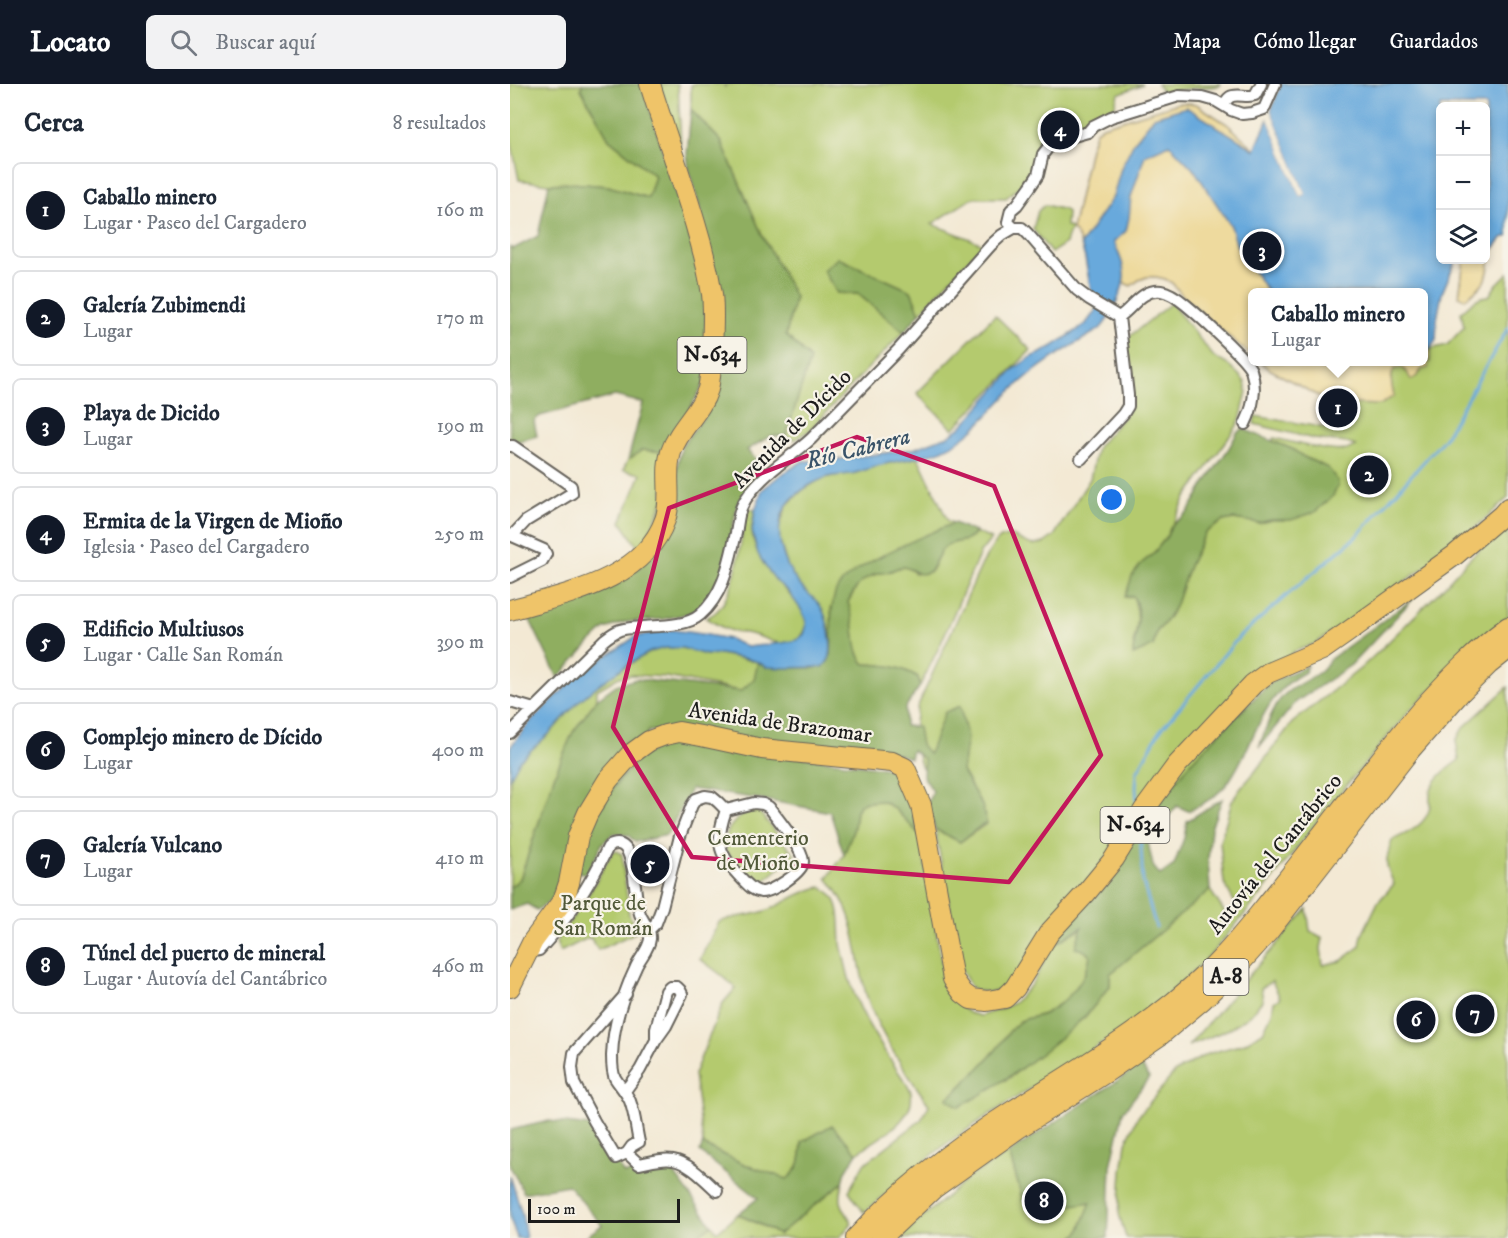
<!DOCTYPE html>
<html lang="es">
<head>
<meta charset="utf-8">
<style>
  body { margin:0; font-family:"IM FELL DW Pica",serif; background:#f2f2f3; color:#1f2937 }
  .controls { position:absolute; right:18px; top:18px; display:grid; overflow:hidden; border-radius:9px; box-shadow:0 3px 9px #0003 }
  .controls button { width:54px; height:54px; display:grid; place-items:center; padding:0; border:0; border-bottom:2px solid #e0e1e3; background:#fff; color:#1f2937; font:30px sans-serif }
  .scale { position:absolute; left:18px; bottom:15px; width:152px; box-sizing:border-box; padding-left:6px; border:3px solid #1c1c1c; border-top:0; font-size:16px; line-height:21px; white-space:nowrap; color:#1c1c1c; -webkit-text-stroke:4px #f7f3e8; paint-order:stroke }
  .you { position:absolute; left:602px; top:416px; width:21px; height:21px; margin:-15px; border:4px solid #fff; border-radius:50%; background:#1a73e8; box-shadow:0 0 0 9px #1a73e833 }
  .badge { display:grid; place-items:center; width:39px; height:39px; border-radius:50%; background:#111827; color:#fff; font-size:20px; font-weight:700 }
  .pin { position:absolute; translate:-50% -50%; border:3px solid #fff; box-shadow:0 2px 6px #0006 }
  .popup { position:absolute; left:738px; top:204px; width:180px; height:78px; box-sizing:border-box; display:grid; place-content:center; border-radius:9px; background:#fff; filter:drop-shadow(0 2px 4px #0005); font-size:20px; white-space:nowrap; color:#747a83 }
  .popup b { font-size:22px; color:#1f2937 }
  .popup::after { content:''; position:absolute; left:50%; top:100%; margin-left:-12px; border:12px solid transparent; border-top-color:#fff }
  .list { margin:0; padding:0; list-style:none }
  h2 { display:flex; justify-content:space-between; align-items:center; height:78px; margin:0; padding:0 24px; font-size:26px }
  h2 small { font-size:20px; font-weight:400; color:#747a83 }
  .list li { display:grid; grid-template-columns:39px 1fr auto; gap:18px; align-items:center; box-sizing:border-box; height:96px; margin:0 12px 12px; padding:0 12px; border:2px solid #e0e1e3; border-radius:9px }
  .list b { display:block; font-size:22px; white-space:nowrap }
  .list p { margin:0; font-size:20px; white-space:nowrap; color:#747a83 }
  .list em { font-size:20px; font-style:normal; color:#747a83 }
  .icon { flex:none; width:33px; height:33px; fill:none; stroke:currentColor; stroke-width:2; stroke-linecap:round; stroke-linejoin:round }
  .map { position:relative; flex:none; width:998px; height:1154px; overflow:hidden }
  header { display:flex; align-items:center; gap:36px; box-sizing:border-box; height:84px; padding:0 30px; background:#111827; color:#fff }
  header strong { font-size:28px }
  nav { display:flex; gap:33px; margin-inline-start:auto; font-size:21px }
  .search { width:420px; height:54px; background:#f2f2f3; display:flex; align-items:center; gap:15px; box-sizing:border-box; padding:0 21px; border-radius:9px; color:#747a83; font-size:22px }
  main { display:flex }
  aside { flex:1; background:#fff }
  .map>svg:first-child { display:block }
  .green { fill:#b4ca6e; stroke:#687345; stroke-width:1.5 }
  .forest { fill:#8fae61; stroke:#56653e; stroke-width:1.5 }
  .sand { fill:#eeda9e; stroke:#857b5d; stroke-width:1.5 }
  .water { fill:#68a9dc; stroke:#42627c; stroke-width:1.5 }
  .pier { fill:#f3e9d4 }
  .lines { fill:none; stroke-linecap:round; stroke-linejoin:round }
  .stream { stroke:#68a9dc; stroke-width:3 }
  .street-casing { stroke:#67645c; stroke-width:14 }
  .highway-casing { stroke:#67645c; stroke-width:22 }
  .street { stroke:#fff; stroke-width:10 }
  .highway { stroke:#efc469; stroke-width:20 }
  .marked { fill:none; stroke:#c2185b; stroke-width:4.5; stroke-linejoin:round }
  .labels { text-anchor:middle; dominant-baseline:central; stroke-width:4.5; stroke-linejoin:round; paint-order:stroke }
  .shield { fill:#f7f3e8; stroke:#5e5c59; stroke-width:1.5 }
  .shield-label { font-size:21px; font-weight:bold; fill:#1c1c1c }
  .street-label { font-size:22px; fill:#1c1c1c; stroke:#f7f3e8 }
  .park-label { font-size:22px; fill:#515939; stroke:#f7f3e8 }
  .water-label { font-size:24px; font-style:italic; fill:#3a5469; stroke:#f7f3e8 }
</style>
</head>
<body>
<header>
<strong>Locato</strong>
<div class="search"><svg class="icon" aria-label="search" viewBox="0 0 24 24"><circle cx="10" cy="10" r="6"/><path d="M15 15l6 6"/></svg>Buscar aquí</div>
<nav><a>Mapa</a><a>Cómo llegar</a><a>Guardados</a></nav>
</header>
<main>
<aside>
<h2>Cerca<small>8 resultados</small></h2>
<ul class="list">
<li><span class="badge">1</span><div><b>Caballo minero</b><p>Lugar · Paseo del Cargadero</p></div><em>160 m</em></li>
<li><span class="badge">2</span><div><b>Galería Zubimendi</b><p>Lugar</p></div><em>170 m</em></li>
<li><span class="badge">3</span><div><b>Playa de Dicido</b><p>Lugar</p></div><em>190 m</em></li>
<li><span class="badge">4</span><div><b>Ermita de la Virgen de Mioño</b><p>Iglesia · Paseo del Cargadero</p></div><em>250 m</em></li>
<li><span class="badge">5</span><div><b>Edificio Multiusos</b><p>Lugar · Calle San Román</p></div><em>390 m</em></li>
<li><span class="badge">6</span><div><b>Complejo minero de Dícido</b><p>Lugar</p></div><em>400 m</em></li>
<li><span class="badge">7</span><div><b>Galería Vulcano</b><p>Lugar</p></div><em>410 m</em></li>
<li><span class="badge">8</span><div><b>Túnel del puerto de mineral</b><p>Lugar · Autovía del Cantábrico</p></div><em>460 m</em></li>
</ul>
</aside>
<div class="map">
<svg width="998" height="1154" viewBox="0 0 998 1154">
  <rect width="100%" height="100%" fill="#f7f3e8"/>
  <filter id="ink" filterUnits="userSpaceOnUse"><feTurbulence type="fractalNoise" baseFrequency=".0167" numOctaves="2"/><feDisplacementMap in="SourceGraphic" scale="12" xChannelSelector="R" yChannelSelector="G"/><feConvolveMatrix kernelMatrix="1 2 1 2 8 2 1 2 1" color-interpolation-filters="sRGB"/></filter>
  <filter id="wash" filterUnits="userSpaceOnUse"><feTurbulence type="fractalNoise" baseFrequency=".008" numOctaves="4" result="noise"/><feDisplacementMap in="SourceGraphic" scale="24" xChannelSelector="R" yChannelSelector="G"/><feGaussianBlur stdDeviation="1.35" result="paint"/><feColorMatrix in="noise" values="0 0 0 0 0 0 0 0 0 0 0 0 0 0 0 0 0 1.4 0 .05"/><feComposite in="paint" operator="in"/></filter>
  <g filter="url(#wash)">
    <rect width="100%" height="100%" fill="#f3e9d4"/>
    <path class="green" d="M0,0H72L71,5L99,55L145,92L138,114L98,102L60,99L39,100L9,96L0,52Z
      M149,0H168L171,63Z
      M183,0H213L215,3L216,0H633L608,10L603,27L579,41L563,40L543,50L531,69L524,90L496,114H462L422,140L473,160L410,229L401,207L328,174L314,186L327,209L348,210L394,248L360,282L298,348L285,356L276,352L300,275L276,251L285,213L253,153L211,57L181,26V1Z
      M647,0H710L709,2L666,6L653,9Z
      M535,121L555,126L557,128L556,142L561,144L556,159L541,169L523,145L528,127Z
      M998,189V414L945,462L806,559L783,568L597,773L505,892L492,906L478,908L467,907L460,902L451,884L425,745L450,758L476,740L440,718L411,682L403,654L407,624L472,480L484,460L491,454L498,452H502L522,461L534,459L544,452L580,395L587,363L616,330L615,256L661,219L704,273L720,282L731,293L735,298L737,307L731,333L727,342L675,415L657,452L643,470L632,479L616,513L623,512C630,531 628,541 623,560L643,562L647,547L653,541L665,523L679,482L695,449L713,437L724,435L749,439L761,436L818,384L794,373L782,365L762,357L764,354C782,358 819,369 837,366C839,365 843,363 846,362L837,359L804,355L744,340L745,332L816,344L821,319L870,321L884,312C882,303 879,294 884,285L892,284L897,288L907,292L912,285L920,278V265L937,261L954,243L951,228C960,220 967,212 979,212L986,201Z
      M485,231L521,266L443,345L407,309Z
      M132,366L155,368L153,416L131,468L111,438L131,390L113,386L118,376Z
      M408,373L438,437L444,439L366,475L321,524L322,563L318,541L298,510L290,502L278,484L269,454V444L277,421L294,405L309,396L322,392L345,389L369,381Z
      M236,424L245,426C244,432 242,438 242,444C242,463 255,485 268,498C278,509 291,520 295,535C300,550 285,561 270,559C261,558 253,553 244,551C235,548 225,549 216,545C209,542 203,538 196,534C200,532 204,530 207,527C228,506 231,453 236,424Z
      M998,439V533L991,538L902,624L819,722L749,813L703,868L676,895L644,923L608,949L474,1034L435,1061L396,1092L354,1129L339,1107L353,1081L411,1036L419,1021C395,986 369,951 356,910C347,878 347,837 328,809C325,803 321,799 317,794L334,771L344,744L346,726L350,721L356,718L372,717L385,725L410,751L434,894L438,907L448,920L459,929L470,932L491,925L504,919L521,901L533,880L535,872L543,861L573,843V866L580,870L579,880L573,893L559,914L534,930L510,937L496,951L490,961L469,985L437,1015L498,995L575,933L600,902V890L700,806L717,832L726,821L714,799L710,758L722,717L731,704L744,689L782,639L851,584L867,569L929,508L960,474Z
      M465,448L481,455L470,469L431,559L410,602L408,593C390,582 376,581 355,580L350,575L345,559L338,518L348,501L354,495L369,489L379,488L387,484L396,483L405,489L420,488C425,481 428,468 435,463C444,455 458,461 465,448Z
      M155,564H172L196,571L210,570L248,578L245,595L231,607L156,593L122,591L109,593L87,606V615L63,648L45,690L10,795L0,803V694L10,676L39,650L68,618L87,602L114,583L140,568Z
      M998,603V1154H616L609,1130L612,1088L616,1059L627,1034L665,988L697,970L733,960L753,948L762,929L764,918L770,914L762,897L751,904L753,916L740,931L719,945L678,962L797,825L800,847L813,854L811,864L813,881L831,877L850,862L852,851L868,818L884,800C874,778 875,779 882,756C898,749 917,741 920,722C920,716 919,708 922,703C927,692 939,683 949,676L946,657L953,644Z
      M244,722L285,771L246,804L214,765C215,740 227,736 244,722Z
      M103,767H107L112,770L119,831L129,847L88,866L80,853L50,868L46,858L81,806Z
      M311,803C334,813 329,839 331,860C332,866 334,872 335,878C345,928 372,963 400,1005C410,1035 367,1054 347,1069L322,1042L292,1058C291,1075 291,1084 277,1096L234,1080L195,1062L193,1059L184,990L213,919L226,904L210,890L190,875L209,838C224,832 240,832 255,827C275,820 289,807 311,803Z
      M499,1069L513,1117L528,1106L537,1105L582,1117L569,1148L563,1154H391L409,1136L462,1091Z
      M333,1098C328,1120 331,1120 342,1139L329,1154H184L202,1141L207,1148L228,1130C242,1138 256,1142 268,1151Z"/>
    <path class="forest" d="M72,0H132L196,205L195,298L155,368L132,366L118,376L133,319L105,312L30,332L24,337L27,352L2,359L0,363V163L3,165L28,152L39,100L60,99L98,102L138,114L145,92L99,55L71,5Z
      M181,26L211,57L253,153L285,213L276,251L300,275L276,352H260L237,366L257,387L228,418L213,490L203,511L184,528L154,535L115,538L95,545L80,559L48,594L16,528L130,483L167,383L172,361L197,329L205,302L191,128L179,86L177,70Z
      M328,174L401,207L410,229L394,248L348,210L327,209L313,186Z
      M733,345L782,365L794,373L818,384L828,397V402L823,412L805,428L781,436H761L749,439L724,435L713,437L695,449L679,482L665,523L653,541L647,547L643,562L623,571C623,556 630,541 628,526C628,521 625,516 623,512L615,513L622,492L632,479L643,470L657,452L661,442L678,428L698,395L719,364L727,349Z
      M444,439L465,448C458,461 444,455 435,463C428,468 425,481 419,488C407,493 406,486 397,484C390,481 384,486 378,488C375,489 372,489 369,489C352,494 345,503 338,518C340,525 342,531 343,538C346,552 344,569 355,580C376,581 390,582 408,593L410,602L395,624V642L408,643L411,661L419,670L435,628L450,622L457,653L452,687L472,721L477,740L472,741L450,758L425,745L417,719L423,707L413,692L414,675L402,666L400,674L388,670L139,647L53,785L43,815L27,826L17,820L0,826V803L10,795L45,690L63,648L87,615L106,601L126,595L231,607L244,595L248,578L256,583L305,584L321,571C323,550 318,528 326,507C335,483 418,450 444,439Z
      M904,514L841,581L786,618L749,663C756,646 761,624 774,611C788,597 811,594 819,576Z
      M797,582L795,588C751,610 745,660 719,697C710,710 693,721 678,727L667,722L651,741L637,754L643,782L650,791L664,781L674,754L677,737L712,715L701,744L698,776L700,806L600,890V902C591,913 583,925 573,934C536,968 494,999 449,1023L437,1015C454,1000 470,984 485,967C494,957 497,947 508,939C515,933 526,933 534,930C557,918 577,897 580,871L573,866L565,864L572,843L543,861L550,845L600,798L635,736L683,676L761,598Z
      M163,656L381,685C398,703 403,728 410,751L385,725L373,717L356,718L350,721L346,726L344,744L334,771L320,728L250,715L181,705L157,751L125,758L118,751L103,750L92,760L77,790L67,788L73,764L86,726L128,673Z
      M631,981L639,994L613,1028L601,1082L598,1154H563L569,1148L581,1118L551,1123L537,1105L528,1106L526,1123L513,1117L499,1069Z
      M39,1037L87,1043L114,1090L156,1078L202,1141L184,1154H74L92,1141L58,1101L14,1109L0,1082V1046Z
      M322,1041L347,1069L336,1087L333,1098L268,1151C256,1141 242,1138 228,1130L248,1114L190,1068L193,1059L195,1062L234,1080L277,1095C291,1084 291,1075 292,1058Z"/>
    <path class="sand" d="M669,19H679L686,20L717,40L745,65L759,37L930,176H946L931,211L920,265L918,284L912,285L907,292L901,296L897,288L892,284L884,285C879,294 882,303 884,312L870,321L821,319L761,286L750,278H914V208H742V272L696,233L673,212L662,199L655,195L646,193H637L629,196L621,202L609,197L582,213C582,199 573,154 562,146L580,64L586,47L593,42Z
      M976,87L998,152L993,153C988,159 982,165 980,173C978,181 980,188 975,196C970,204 962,210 955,215L949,212L954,176H976Z"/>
    <path class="water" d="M771,0H998V153H993L983,165L979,175L976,174V22H930V176H946L932,209L927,235L926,256L920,265L914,266V208H758L727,163L721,142L685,87L659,60L635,71L621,113L619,134L616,147L604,158C609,170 615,182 614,194C613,208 599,236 590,245C558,264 527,282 501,307C479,328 461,354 432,366C413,374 391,376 371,381C362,383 354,387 345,389C337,391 330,391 322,392C306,396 287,407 277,421C261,445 273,481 290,501C295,508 304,513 309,520C317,530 323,560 320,572C319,577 316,580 313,583L274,584L256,583L248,578L237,575L210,570L196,571L172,564H155L140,568L114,583L87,602L68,618L39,650L10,676L0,694V663L20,638L65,594L90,576L125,553L146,548L163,546L192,550L219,555L237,563L272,559L287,556L294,550L296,543V536L292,527L278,507L267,498L255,482L248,470L242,447L245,426L252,406L269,392L293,377L324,376L403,365L438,352L451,343L505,284L523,272L529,270L543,262L575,241L586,226V215L582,213L575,174L571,160L603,113L611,84L624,58L644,33L676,23L745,66L758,35L790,112L795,110L761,27Z
      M0,1091L12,1130L16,1154H7L0,1134Z"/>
    <path class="pier" d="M761,27L795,110L790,112L758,35Z"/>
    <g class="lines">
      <path class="stream" d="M627,721L626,703L627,688L649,648L729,553L784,505L847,452L934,355L998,244
        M630,748L633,798L646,843"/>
    </g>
  </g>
  <g filter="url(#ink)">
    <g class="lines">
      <g class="street-casing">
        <path id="street" d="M713,21C715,19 717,15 720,13C726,9 738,14 745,11L751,0
          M609,233L579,215L567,206L518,150L512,144H504L498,138L501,126L507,121L520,103L528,91L533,70L540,61L553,55L578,48L583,42L601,33L669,12L692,13L706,17L721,26L732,30L742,29L754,25L765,0
          M609,233C623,224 631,205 651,207C659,208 670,216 676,221C687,230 737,275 741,286C747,304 743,324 735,340
          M0,362H3L61,402L62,409L16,437L3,451
          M571,375L613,330L618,322V311L609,233
          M0,451L34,466L36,470L32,477L0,493
          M0,618L24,625
          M0,649L94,556C99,552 104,548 110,546C131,540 173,546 190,531C214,510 219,479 226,449C228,440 228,430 232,422C246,393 278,376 301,355L389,265L481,161L492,151L504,144
          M244,719L253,720L259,723C268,735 292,764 293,777C294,788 262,808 251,808C243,807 238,801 233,796C209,771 204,760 216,726Z
          M139,846L146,839L152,823L170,752L182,721L186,715L195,712L202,713L208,718L216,726
          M18,868L29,866C56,837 81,799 98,763C108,757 115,760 119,771C126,789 124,811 130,830C133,838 141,845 140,855C139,865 130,874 126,883C113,910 103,942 102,972C102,978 102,988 105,994C110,1002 116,1008 120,1017C125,1030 126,1045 129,1058L122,1062L117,1069L106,1074L84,1037L64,999L62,983L64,969L116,910
          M115,1007L130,986L146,956L156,942L172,910L170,906L167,903H160L156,907L146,945V956
          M117,1069L129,1080C140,1078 152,1074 163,1076C178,1078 196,1097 207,1107"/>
      </g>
      <g class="highway-casing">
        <path id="highway" d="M0,526C55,510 133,497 155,436C163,414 154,389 161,368C169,344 191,328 198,305C201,292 201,278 202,264C203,246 204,228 202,210C198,186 192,162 185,139C171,92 154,46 140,0
          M0,903L23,857L51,819L55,811L59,799L68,752L78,729L98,696L121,670L139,657L155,651L169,648L191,652L252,665L382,678L395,684L411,721L443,895L453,909L461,915L477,917L495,914L505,904L539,849L576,809L604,775L634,726L667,681L743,600L758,589L812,566L835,550L945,471L992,431L998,424
          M346,1154C392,1104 447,1062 504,1026C571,983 641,943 699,887C724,863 745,835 767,808C815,748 860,686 910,627C937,597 965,567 998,543
          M371,1154L424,1104L507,1045L598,987L649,952L692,916L732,877L758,848L900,666L950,609L979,580L998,565"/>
      </g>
      <use href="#street" class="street"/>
      <use href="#highway" class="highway"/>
    </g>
  </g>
  <path class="marked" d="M347,353L484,402L591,671L499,798L182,773L103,643L159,424Z"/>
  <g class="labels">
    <g class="shield">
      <rect x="167.5" y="253" width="69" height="36" rx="4.5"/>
      <rect x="590.5" y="723" width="69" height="36" rx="4.5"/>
      <rect x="693.5" y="875" width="45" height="36" rx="4.5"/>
    </g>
    <g class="shield-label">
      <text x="202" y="271">N-634</text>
      <text x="625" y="741">N-634</text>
      <text x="716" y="893">A-8</text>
    </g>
    <g class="street-label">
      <text transform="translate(282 345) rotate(-45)">Avenida de Dícido</text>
      <text transform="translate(270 639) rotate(8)">Avenida de Brazomar</text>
      <text transform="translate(765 770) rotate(-51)">Autovía del Cantábrico</text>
    </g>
    <g class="park-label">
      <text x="248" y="754">Cementerio<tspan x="248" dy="25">de Mioño</tspan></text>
      <text x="93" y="819">Parque de<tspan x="93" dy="25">San Román</tspan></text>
    </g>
    <g class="water-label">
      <text transform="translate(348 365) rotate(-14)">Río Cabrera</text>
    </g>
  </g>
</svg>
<div class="controls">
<button>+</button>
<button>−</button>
<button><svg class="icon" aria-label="layers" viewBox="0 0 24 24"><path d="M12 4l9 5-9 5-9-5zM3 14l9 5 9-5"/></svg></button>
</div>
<div class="scale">100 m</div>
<div class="you"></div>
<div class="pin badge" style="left:828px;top:324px">1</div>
<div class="popup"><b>Caballo minero</b>Lugar</div>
<div class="pin badge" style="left:859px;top:391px">2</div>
<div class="pin badge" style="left:752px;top:167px">3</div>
<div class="pin badge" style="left:550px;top:46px">4</div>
<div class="pin badge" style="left:140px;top:780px">5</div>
<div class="pin badge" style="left:906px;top:936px">6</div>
<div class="pin badge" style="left:965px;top:930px">7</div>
<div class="pin badge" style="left:534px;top:1117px">8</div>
</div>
</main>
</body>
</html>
